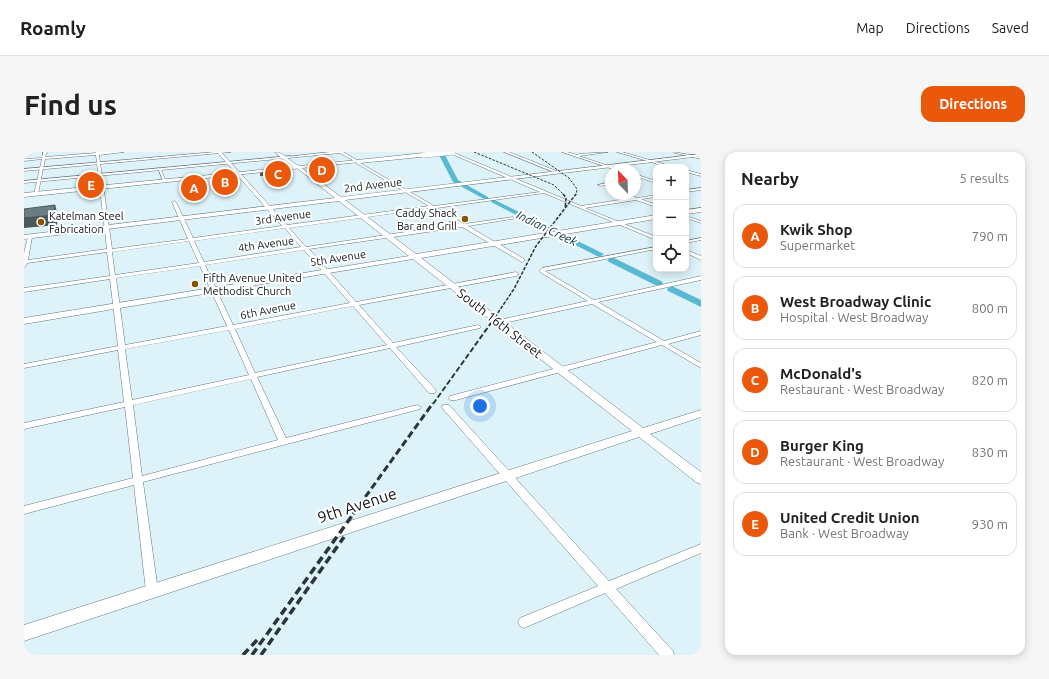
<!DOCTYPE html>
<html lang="en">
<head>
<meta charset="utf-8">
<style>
  body { margin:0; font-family:Ubuntu,sans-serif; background:#f6f6f6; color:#202124 }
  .controls { position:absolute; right:12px; top:12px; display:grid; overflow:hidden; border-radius:8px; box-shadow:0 2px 10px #0003 }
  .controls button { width:36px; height:36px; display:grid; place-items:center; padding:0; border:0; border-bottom:1px solid #e0e0e0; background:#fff; color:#202124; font:20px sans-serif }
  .compass { position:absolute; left:581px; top:12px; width:36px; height:36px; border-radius:50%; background:#fff; box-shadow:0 2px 10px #0003; rotate:337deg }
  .you { position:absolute; left:456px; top:254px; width:14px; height:14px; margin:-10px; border:3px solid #fff; border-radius:50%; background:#1a73e8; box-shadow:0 0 0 6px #1a73e833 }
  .badge { display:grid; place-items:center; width:26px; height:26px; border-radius:50%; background:#ea580c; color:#fff; font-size:13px; font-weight:700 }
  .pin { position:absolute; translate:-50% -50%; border:2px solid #fff; box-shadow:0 1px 4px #0006 }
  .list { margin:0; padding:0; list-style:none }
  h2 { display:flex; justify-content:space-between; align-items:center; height:52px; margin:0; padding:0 16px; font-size:17px }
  h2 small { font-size:13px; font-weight:400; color:#757577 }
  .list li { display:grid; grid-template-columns:26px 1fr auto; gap:12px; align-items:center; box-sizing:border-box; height:64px; margin:0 8px 8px; padding:0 8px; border:1px solid #e0e0e0; border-radius:12px }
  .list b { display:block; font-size:15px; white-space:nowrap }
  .list p { margin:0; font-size:13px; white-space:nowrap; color:#757577 }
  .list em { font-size:13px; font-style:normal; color:#757577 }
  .icon { flex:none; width:22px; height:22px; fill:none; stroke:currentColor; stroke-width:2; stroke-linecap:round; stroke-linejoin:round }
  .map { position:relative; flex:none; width:677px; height:503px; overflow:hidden; border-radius:12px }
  header { display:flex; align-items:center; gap:24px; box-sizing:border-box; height:56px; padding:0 20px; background:#fff; border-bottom:1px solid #e0e0e0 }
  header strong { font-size:19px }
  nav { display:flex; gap:22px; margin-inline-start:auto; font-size:14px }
  .intro { display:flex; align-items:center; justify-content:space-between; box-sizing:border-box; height:96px; padding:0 24px }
  h1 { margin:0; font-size:28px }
  .button { padding:10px 18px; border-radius:12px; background:#ea580c; color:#fff; font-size:14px; font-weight:700 }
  main { display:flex; gap:24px; padding:0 24px }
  aside { flex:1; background:#fff; border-radius:12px; box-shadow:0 2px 10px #0003 }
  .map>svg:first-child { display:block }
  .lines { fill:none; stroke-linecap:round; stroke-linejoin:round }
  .river { fill:#5ab9d2; fill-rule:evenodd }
  .street-casing { stroke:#64777d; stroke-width:1 }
  .secondary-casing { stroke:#64777d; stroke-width:1 }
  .primary-casing { stroke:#64777d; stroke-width:1 }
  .street { fill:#fff; fill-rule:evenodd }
  .secondary { fill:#fff; fill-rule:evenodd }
  .primary { fill:#fff; fill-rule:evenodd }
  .rail-far4 { stroke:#2b3438; stroke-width:1; stroke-dasharray:2.5 1.5; stroke-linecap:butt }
  .rail-far3 { stroke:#2b3438; stroke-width:1.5; stroke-dasharray:3.5 1.5; stroke-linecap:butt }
  .rail-far2 { stroke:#2b3438; stroke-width:2; stroke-dasharray:5.5 2.5; stroke-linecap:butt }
  .rail-far1 { stroke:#2b3438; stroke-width:3; stroke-dasharray:7 3.5; stroke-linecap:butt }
  .rail { stroke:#2b3438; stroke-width:3.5; stroke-dasharray:8 4.5; stroke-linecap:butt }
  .primary-bridge-casing { stroke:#64777d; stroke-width:6; stroke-linecap:butt }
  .primary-bridge { stroke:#fff; stroke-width:5.5 }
  .shaded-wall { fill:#4a585c }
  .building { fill:#697d83; stroke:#4a585c }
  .poi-dot { fill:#895402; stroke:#fff; stroke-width:1.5 }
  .labels { text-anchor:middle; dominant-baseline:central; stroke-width:4; stroke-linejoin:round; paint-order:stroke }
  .far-street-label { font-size:11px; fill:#0e1518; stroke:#fff }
  .far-poi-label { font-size:11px; fill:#0e1518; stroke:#fff; text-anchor:start }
  .far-water-label { font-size:12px; font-style:italic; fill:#063540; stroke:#fff }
  .street-label { font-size:13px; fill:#0e1518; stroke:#fff }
  .near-street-label { font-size:16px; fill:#0e1518; stroke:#fff }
</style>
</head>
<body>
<header>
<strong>Roamly</strong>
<nav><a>Map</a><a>Directions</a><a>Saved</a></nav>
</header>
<div class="intro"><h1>Find us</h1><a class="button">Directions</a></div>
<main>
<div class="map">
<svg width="677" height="503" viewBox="0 0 677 503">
  <rect width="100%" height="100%" fill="#ddf3f9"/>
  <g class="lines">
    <path class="river" d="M418,1L421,3L434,28L464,45V47H460L429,30L415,3Z
      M467,48H471L580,102L576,105L573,104L467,50Z
      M588,105L637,129L639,131L637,133H631L585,110L583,108Z
      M648,134L677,148V155L644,139L643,137Z"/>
    <g class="street-casing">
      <path id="street" d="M19,0H23L21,5L72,1L71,0H100L75,3L88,97L164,87L148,50L150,49L152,50L169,86L258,74L193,0H197L263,73L405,54L332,11L333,9L408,2L407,4L336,11L410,54L516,40L423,0H428L557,54L608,46L597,42H603L613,46L632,43V45L617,47L632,53V55L612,48L561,56L632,85V88L520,41L413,56L440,72L489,65V67H487L444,74L500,107V109L498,110L438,75L285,97L332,150L492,120L495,122L492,124L335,153L369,191L454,173L456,174V176L372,195L411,237L412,239L411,241H405L366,196L233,225L262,286L393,253L397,255L396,257L119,330L134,439L132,443L128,444L124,443L122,439L110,333L0,362V354L109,326L101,255L0,277V271L100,250L94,198L0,216V212L94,194L86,127L0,140V136L86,124L83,100L3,111L2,114L0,115V101L4,85L6,84L8,85L4,108L83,97L72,3L21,7L14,42L12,43L10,42L18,7L0,9V7L18,6ZM408,56L435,72L282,95L265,76ZM261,76L277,95L180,110L170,89ZM165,89L175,111L91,123L88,100ZM280,98L326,151L209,173L181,113ZM176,114L203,174L101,193L92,126ZM329,154L363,193L231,221L211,177ZM205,178L225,223L108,248L101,197ZM227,227L254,288L118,324L109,253Z
        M306,0H319L333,8L330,9L316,1L264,6L262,5Z
        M480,0H485L535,20L532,21Z
        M538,0H543L554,3L555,2L584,0L555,4L597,18H592Z
        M593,0H598L650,15H644Z
        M650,0L677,5V7L651,1Z
        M134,16L137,17L142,30L139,29Z
        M662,18L677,22V24L662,20Z
        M611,22L632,29V31L611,24Z
        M587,30V32L576,34L574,33Z
        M677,36V38L662,40V38Z
        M662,64L677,69V71L662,66Z
        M677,86V88L662,91V89Z
        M632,95V97L521,119L570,148L677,124V128L574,150L640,189L677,179V183L644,192L677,211V216L638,193L432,248H426L425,246L426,244L633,190L568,152L475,172L472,170L475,168L564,149L516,120L515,119L518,116Z
        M662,98L677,104V108L662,101Z
        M419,253H425L585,429L677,392V401L592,437L649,499L650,503H635L581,441L500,476L496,474L494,470L496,466L574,434L419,257L418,255Z"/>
    </g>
    <g class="secondary-casing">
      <path id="secondary" d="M191,0H207L0,19V17Z
        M677,2V4L321,48L392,102L632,63V67L397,106L619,276L677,258V265L626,282L677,320V332L672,330L615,285L0,489V473L608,279L389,107L0,172V166L385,104L315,49L0,87V83L311,46L273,16L275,14L317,45Z
        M266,4L264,6L0,31V29Z
        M677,56V60L662,62V58Z"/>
    </g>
    <g class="primary-casing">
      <path id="primary" d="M251,0C261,0 266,11 276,14L400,1L403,3L0,45V41L267,15Z"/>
    </g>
    <use href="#street" class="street"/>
    <use href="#secondary" class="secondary"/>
    <use href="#primary" class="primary"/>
    <path class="rail-far4" d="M450,0L530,33L540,43
      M508,0L545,26L553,37L552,43"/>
    <path class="rail-far3" d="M539,42L542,46L541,56
      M471,165L490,137L512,94L552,42"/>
    <path class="rail-far2" d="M409,252L472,164"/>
    <path class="rail-far1" d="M329,362L409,251"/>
    <path class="rail" d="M219,503L234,487
      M228,503L330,361
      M237,503L320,385"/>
    <g class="primary-bridge-casing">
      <path id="primary-bridge" d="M400,3L428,0"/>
    </g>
    <use href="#primary-bridge" class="primary-bridge"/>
  </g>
  <path class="shaded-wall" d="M263,20L264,22L236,24V22Z
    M31,53L34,63L33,73L0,76V66Z"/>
  <path class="building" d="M260,17L263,20L236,22L242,19Z
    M31,53L30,63L0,66V57Z"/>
  <g class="poi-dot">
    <circle cx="441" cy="67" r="4"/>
    <circle cx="17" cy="70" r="4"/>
    <circle cx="171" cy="132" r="4"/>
  </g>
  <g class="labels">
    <g class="far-street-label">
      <text transform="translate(349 33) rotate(-7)">2nd Avenue</text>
      <text transform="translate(259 65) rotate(-8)">3rd Avenue</text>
      <text transform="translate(242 92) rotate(-8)">4th Avenue</text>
      <text transform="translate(314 106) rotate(-9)">5th Avenue</text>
      <text transform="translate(244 158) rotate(-11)">6th Avenue</text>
    </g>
    <g class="far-poi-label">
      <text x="433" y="61" text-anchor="end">Caddy Shack<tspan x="433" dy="13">Bar and Grill</tspan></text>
      <text x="25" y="64">Katelman Steel<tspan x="25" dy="13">Fabrication</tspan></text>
      <text x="179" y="126">Fifth Avenue United<tspan x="179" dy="13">Methodist Church</tspan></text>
    </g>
    <g class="far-water-label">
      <text transform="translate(523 76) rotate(26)">Indian Creek</text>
    </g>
    <g class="street-label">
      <text transform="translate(476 171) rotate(38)">South 16th Street</text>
    </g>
    <g class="near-street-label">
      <text transform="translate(333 353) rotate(-18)">9th Avenue</text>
    </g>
  </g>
</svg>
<div class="controls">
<button>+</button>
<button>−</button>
<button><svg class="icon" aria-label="locate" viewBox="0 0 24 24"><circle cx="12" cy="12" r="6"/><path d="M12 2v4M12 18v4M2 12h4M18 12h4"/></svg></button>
</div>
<svg class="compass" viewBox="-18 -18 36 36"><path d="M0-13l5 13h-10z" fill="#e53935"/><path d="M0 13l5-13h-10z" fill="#757577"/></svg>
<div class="you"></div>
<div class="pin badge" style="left:170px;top:36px">A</div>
<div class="pin badge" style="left:201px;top:30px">B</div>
<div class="pin badge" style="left:254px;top:22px">C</div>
<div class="pin badge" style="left:298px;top:18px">D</div>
<div class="pin badge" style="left:67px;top:33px">E</div>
</div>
<aside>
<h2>Nearby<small>5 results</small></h2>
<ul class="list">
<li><span class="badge">A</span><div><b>Kwik Shop</b><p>Supermarket</p></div><em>790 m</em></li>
<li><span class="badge">B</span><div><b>West Broadway Clinic</b><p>Hospital · West Broadway</p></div><em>800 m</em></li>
<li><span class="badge">C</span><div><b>McDonald's</b><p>Restaurant · West Broadway</p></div><em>820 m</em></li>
<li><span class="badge">D</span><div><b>Burger King</b><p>Restaurant · West Broadway</p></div><em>830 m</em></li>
<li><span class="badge">E</span><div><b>United Credit Union</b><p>Bank · West Broadway</p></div><em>930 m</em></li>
</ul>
</aside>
</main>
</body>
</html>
